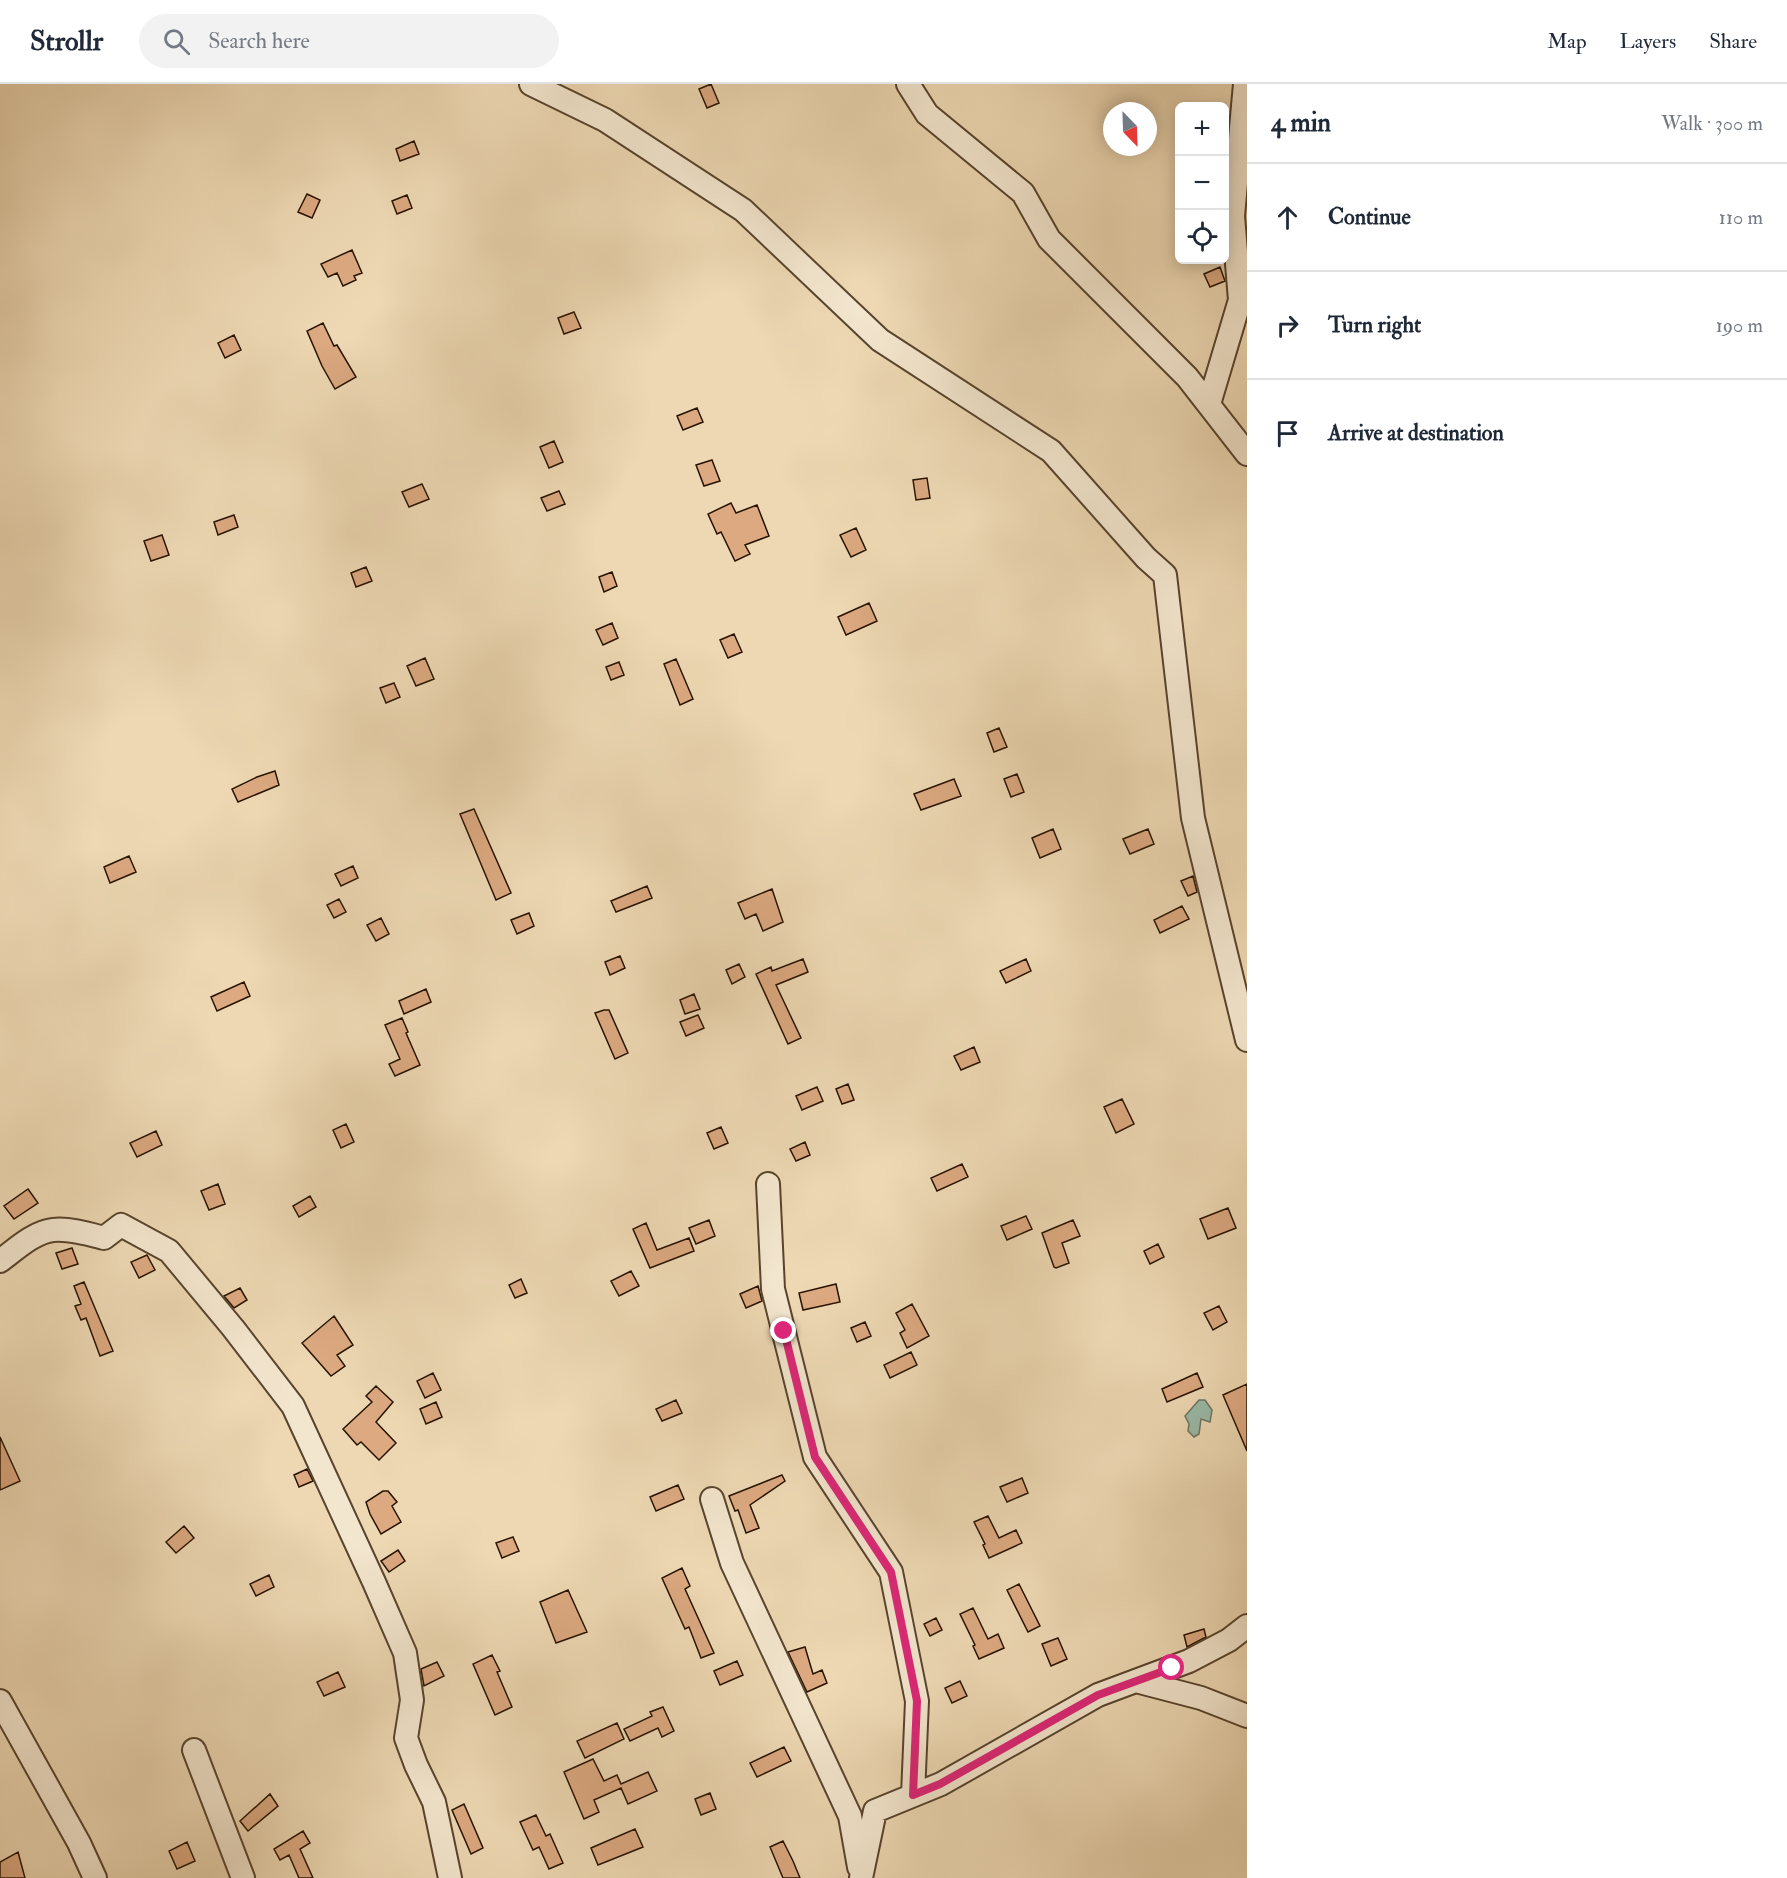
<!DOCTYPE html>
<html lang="en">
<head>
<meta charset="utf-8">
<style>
  body { margin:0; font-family:"IM FELL Double Pica",serif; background:#f2f2f3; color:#1f2937 }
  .controls { position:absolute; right:18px; top:18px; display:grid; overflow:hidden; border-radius:9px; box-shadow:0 3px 15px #0003 }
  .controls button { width:54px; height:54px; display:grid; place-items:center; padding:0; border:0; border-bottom:2px solid #e0e1e3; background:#fff; color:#1f2937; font:30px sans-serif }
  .compass { position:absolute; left:1103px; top:18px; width:54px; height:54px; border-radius:50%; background:#fff; box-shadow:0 3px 15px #0003; rotate:157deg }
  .stop { position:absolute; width:18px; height:18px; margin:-14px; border:4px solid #db2777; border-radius:50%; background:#fff }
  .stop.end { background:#db2777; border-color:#fff; box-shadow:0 2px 6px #0008 }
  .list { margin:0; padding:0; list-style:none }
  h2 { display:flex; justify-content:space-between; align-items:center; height:78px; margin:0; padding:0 24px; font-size:26px }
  h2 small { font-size:20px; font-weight:400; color:#747a83 }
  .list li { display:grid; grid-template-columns:39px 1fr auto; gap:18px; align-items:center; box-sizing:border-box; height:108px; padding:0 24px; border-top:2px solid #e0e1e3 }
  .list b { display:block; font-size:22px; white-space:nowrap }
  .list em { font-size:20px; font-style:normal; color:#747a83 }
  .icon { flex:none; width:33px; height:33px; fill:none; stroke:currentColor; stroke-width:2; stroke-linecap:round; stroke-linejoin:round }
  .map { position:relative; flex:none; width:1247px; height:1794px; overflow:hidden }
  header { display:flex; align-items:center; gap:36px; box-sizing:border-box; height:84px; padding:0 30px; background:#fff; border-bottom:2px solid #e0e1e3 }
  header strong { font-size:28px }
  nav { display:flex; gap:33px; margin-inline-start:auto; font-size:21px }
  .search { width:420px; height:54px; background:#f2f2f3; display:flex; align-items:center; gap:15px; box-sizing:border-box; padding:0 21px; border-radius:33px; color:#747a83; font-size:22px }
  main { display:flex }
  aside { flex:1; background:#fff }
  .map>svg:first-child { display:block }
  .water { fill:#9abaa8; stroke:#6c7765; stroke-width:1.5 }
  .building { fill:#dca981; stroke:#271300; stroke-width:1.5 }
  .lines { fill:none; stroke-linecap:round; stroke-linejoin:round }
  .minor-casing { stroke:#58442d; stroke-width:26 }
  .minor { stroke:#f3e6ce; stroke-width:22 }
  .route { stroke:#db2777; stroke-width:8 }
</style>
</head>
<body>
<header>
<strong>Strollr</strong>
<div class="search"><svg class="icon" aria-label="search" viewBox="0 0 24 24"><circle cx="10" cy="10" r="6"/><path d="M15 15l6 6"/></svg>Search here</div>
<nav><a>Map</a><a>Layers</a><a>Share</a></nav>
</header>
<main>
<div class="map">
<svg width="1247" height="1794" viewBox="0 0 1247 1794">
  <rect width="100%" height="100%" fill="#edd8b3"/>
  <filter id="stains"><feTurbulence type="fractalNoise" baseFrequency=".00333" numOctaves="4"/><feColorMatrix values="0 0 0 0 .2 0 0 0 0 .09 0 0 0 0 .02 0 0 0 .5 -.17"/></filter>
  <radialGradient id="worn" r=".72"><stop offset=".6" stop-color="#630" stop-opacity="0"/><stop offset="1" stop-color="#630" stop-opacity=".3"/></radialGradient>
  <path class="water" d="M1199,1316H1205L1212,1326L1210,1338L1201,1335L1199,1350L1194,1353L1188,1347L1189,1340L1185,1332Z"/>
  <path class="building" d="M711,0L719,19L707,24L699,5Z
    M414,57L419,70L400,77L396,65Z
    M307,110L320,116L312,134L298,128Z
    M407,111L412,124L397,130L392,117Z
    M352,166L362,189L354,192L356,196L343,202L337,189L328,193L321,180Z
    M1220,183L1225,197L1210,203L1204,190Z
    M574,228L581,244L564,250L558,234Z
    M323,239L334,262L337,261L356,293L335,305L322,282L307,247Z
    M234,251L241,266L225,274L218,259Z
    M697,324L703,338L683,346L677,332Z
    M554,357L563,378L549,384L540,363Z
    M712,376L720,397L704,402L696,381Z
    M927,394L930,414L916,416L913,396Z
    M422,400L429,415L409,423L402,408Z
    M559,407L565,420L547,427L541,414Z
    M731,419L736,429L757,421L769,452L745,461L750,470L735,477L721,448L717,450L708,430Z
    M234,431L238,443L218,451L214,438Z
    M856,444L866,466L851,473L840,451Z
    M162,451L169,471L151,477L144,457Z
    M366,483L372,497L356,503L351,489Z
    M612,488L617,502L604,508L599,493Z
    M869,519L877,537L846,551L838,533Z
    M612,539L618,554L603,561L596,546Z
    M734,550L742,568L728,574L720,556Z
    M425,574L434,595L416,602L407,582Z
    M676,575L693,615L680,621L664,580Z
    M619,578L624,591L611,596L606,583Z
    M394,599L400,613L386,619L380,604Z
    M999,644L1007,663L994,668L987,649Z
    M275,687L279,701L238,718L232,705L257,693Z
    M1017,690L1024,708L1011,713L1004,695Z
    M954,695L961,712L921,726L914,710Z
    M474,725L511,809L496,816L460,730Z
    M1053,745L1061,765L1040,774L1032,754Z
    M1148,745L1154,760L1130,770L1123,755Z
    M129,772L136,788L110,799L104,783Z
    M353,782L358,794L341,802L335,790Z
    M1193,792L1197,808L1188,812L1181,797Z
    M647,802L652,814L616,828L611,817Z
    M772,805L783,838L763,847L756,830L745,835L738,819Z
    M339,815L346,828L334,834L327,821Z
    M1182,822L1189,835L1160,849L1154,836Z
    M529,829L534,842L517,850L511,836Z
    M381,834L389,850L376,857L367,841Z
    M620,872L625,884L610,891L605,878Z
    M803,875L808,888L776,901L801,954L788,960L756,890L771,883L772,887Z
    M1026,875L1031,887L1006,899L1000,887Z
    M739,880L745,893L732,900L726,886Z
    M244,898L250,912L217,927L211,913Z
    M426,905L431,918L404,930L399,917Z
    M694,910L700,925L685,930L680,916Z
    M604,926H609L628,969L615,975L595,929Z
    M698,931L704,944L686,952L680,938Z
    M402,934L408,948L406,949L420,981L395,992L389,980L400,975L385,941Z
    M974,963L980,978L961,986L954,972Z
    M848,1000L854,1016L842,1020L836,1005Z
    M817,1003L823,1017L802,1026L796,1012Z
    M1122,1015L1134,1040L1116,1049L1104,1023Z
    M346,1040L354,1058L341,1064L333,1046Z
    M721,1043L728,1059L714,1065L707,1049Z
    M156,1047L162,1061L137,1073L130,1059Z
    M805,1058L810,1071L796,1077L790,1065Z
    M962,1080L968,1093L937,1107L931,1094Z
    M218,1100L225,1120L209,1126L201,1107Z
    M28,1105L38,1119L14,1135L4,1122Z
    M310,1112L316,1123L299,1133L293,1122Z
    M1228,1124L1236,1144L1208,1155L1200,1135Z
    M1026,1132L1032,1145L1007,1156L1001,1142Z
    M709,1136L715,1152L696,1160L689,1144Z
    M1073,1136L1080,1152L1062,1159L1069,1179L1056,1184L1054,1183L1042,1149Z
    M646,1139L657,1166L689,1154L694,1167L650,1184L633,1145Z
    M1158,1160L1164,1173L1150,1180L1144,1167Z
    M72,1164L78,1180L62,1185L56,1169Z
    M147,1171L155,1186L139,1194L131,1178Z
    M631,1187L639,1202L619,1212L611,1197Z
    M521,1195L527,1209L515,1214L509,1201Z
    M84,1198L113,1267L100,1272L86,1234L81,1236L75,1222L81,1220L74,1202Z
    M836,1200L840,1218L803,1226L799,1209Z
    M758,1202L762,1217L746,1224L740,1210Z
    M240,1204L247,1216L234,1224L224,1212Z
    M912,1220L929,1252L907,1264L900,1249L905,1246L896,1229Z
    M1219,1222L1227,1238L1213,1246L1204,1229Z
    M334,1232L353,1261L337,1271L345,1282L331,1292L302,1259Z
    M865,1238L871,1252L857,1258L851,1244Z
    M911,1268L917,1281L890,1294L884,1281Z
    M433,1289L441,1306L425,1314L417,1297Z
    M1197,1289L1203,1303L1167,1318L1162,1305Z
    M1247,1300V1367L1223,1311Z
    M376,1302L393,1318L376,1338L396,1359L379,1376L361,1358L357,1361L343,1345L372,1318L366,1312Z
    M676,1316L682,1329L662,1337L656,1325Z
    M436,1318L442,1333L426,1340L420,1325Z
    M0,1353L20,1397L0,1406Z
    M307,1385L313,1397L299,1403L294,1391Z
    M782,1391L785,1397L750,1421L759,1444L746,1449L738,1426L735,1427L729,1412Z
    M1022,1394L1028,1409L1007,1418L1000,1403Z
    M678,1401L684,1415L656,1427L650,1413Z
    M383,1407H388L397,1418L392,1422L401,1438L381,1450L370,1430L366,1418Z
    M988,1432L999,1454L1016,1446L1022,1459L989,1474L983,1461L985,1460L974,1438Z
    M184,1442L194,1454L176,1469L166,1458Z
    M513,1453L519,1467L502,1474L496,1459Z
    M398,1466L405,1477L389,1488L381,1477Z
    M682,1484L690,1502L685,1505L714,1569L701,1574L689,1543L685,1545L662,1494Z
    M269,1491L274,1503L256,1512L250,1500Z
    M1019,1500L1040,1542L1028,1548L1007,1506Z
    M568,1506L587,1548L556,1559L540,1518Z
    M973,1524L988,1555L998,1550L1004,1564L979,1575L973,1562L975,1561L960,1530Z
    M936,1534L942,1546L930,1552L924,1540Z
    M1204,1545L1206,1553L1187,1563L1184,1551Z
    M1058,1554L1067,1575L1051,1582L1042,1560Z
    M805,1563L813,1590L822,1586L827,1599L807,1608L788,1568Z
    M492,1571L500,1587L497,1588L512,1623L495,1631L473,1580Z
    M737,1577L743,1591L720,1601L714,1587Z
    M437,1578L444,1592L424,1602L421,1585Z
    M338,1588L345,1603L324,1612L317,1598Z
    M960,1597L967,1612L952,1619L945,1604Z
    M663,1623L674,1647L662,1653L658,1644L630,1657L624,1645L652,1632L650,1628Z
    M617,1639L624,1655L585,1674L577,1657Z
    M784,1663L791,1677L757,1693L750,1679Z
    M593,1675L604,1697L617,1691L621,1700L648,1688L657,1707L628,1720L621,1704L594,1716L599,1728L584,1735L564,1688Z
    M710,1709L716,1725L701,1731L695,1715Z
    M270,1710L278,1722L248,1747L240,1737Z
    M464,1720L483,1764L471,1770L452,1726Z
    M536,1731L546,1752L550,1750L563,1779L549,1785L539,1763L533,1766L520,1738Z
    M635,1745L643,1763L598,1781L591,1764Z
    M303,1747L310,1759L300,1765L313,1794H299L289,1771L280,1776L274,1765Z
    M783,1757L793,1777L800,1794H783L770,1763Z
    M187,1758L195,1777L177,1785L169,1767Z
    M18,1768L25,1794H0V1778Z"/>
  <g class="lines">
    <g class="minor-casing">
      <path id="minor" d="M531,0L605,36L743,126L880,256L1051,367L1146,474L1165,491L1193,734L1247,956
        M908,0L927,30L1023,109L1049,155L1187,293L1247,370
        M1209,320L1240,216L1233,132L1245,0
        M768,1100L773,1205L815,1373L891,1488L917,1617L913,1711
        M0,1177C15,1166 34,1148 53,1146C69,1144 89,1150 104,1154L121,1141L169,1167L233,1244L293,1322L374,1498L405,1569L412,1616L406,1654L416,1681L434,1718L450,1794
        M712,1415L732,1479L850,1732L859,1783
        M1136,1597L1201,1614L1247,1632
        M0,1617L79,1759L95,1794
        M194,1666L243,1794
        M861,1794L875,1727L941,1700L1098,1611L1189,1577L1229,1556L1247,1542"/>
    </g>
    <use href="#minor" class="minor"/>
  </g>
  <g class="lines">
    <path class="route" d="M784,1247L815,1373L891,1488L917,1617L913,1711L940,1700L1098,1611L1172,1584"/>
  </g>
  <rect width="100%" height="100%" filter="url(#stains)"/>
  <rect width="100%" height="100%" fill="url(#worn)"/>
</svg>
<div class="controls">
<button>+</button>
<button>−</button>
<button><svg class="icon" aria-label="locate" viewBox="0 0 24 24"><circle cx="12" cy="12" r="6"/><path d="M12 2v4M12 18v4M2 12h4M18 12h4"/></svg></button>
</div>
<svg class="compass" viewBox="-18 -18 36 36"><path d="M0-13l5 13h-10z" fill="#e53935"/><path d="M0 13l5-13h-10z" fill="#747a83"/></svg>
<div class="stop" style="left:1172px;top:1584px"></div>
<div class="stop end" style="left:784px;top:1247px"></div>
</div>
<aside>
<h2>4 min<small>Walk · 300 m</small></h2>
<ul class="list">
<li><svg class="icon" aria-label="ahead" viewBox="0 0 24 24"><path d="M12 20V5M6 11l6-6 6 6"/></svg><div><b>Continue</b></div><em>110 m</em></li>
<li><svg class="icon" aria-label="right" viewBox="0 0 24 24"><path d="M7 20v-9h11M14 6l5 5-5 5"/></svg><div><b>Turn right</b></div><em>190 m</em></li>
<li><svg class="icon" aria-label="arrive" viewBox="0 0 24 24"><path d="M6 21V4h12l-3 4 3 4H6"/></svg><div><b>Arrive at destination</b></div></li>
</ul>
</aside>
</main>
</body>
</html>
